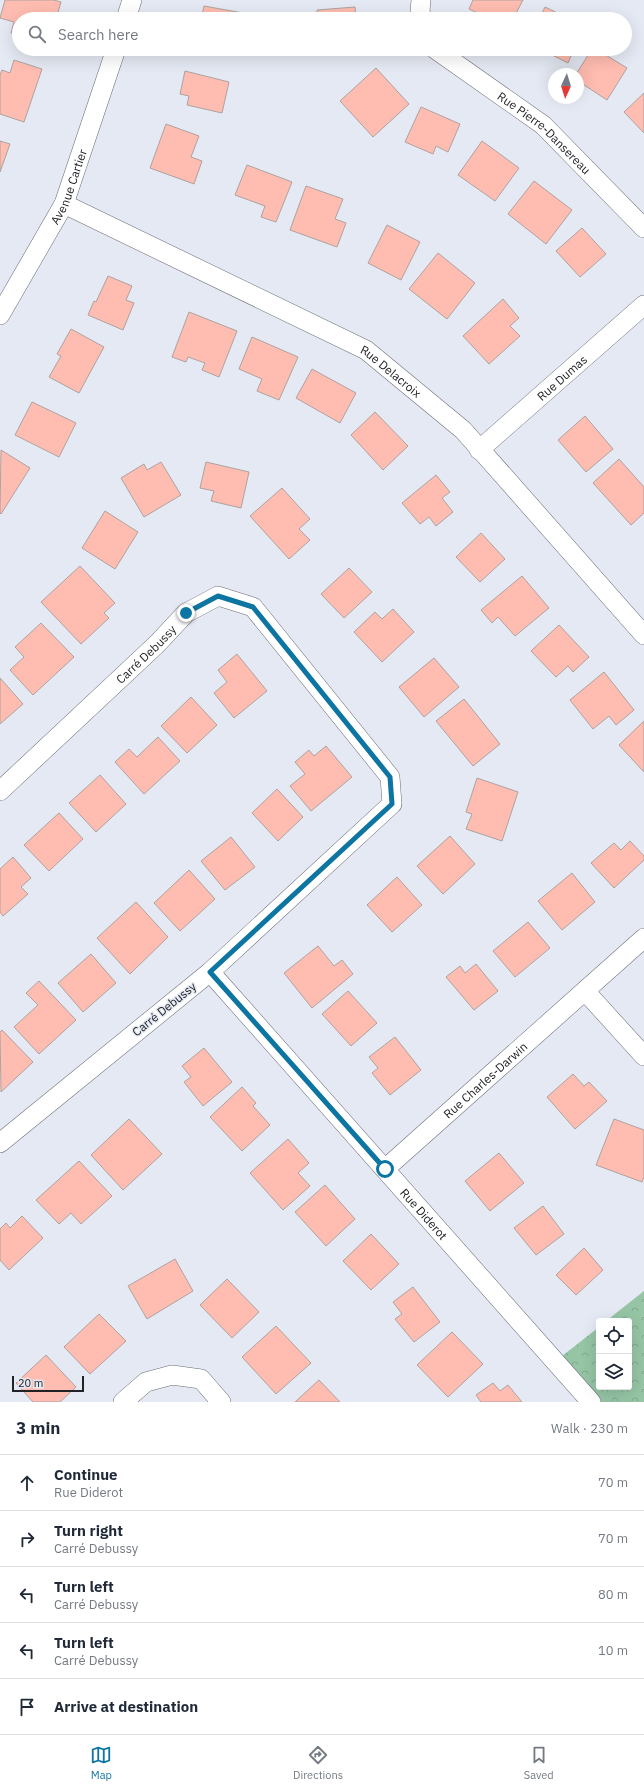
<!DOCTYPE html>
<html lang="en">
<head>
<meta charset="utf-8">
<style>
  body { margin:0; font-family:"IBM Plex Sans",sans-serif; background:#f6f6f7; color:#1f2937 }
  .controls { position:absolute; right:12px; bottom:12px; display:grid; overflow:hidden; border-radius:4px; box-shadow:0 4px 16px #0002 }
  .controls button { width:36px; height:36px; display:grid; place-items:center; padding:0; border:0; border-bottom:1px solid #e0e1e3; background:#fff; color:#1f2937; font:20px sans-serif }
  .compass { position:absolute; left:548px; top:68px; width:36px; height:36px; border-radius:50%; background:#fff; box-shadow:0 4px 16px #0002; rotate:184deg }
  .scale { position:absolute; left:12px; bottom:10px; width:72px; box-sizing:border-box; padding-left:4px; border:2px solid #202225; border-top:0; font-size:11px; line-height:14px; white-space:nowrap; color:#202225; -webkit-text-stroke:3px #e5e9f3; paint-order:stroke }
  .stop { position:absolute; width:12px; height:12px; margin:-9px; border:3px solid #0d75a1; border-radius:50%; background:#fff }
  .stop.end { background:#0d75a1; border-color:#fff; box-shadow:0 1px 4px #0008 }
  .list { margin:0; padding:0; list-style:none }
  h2 { display:flex; justify-content:space-between; align-items:center; height:52px; margin:0; padding:0 16px; font-size:17px }
  h2 small { font-size:13px; font-weight:400; color:#747a83 }
  .list li { display:grid; grid-template-columns:26px 1fr auto; gap:12px; align-items:center; box-sizing:border-box; height:56px; padding:0 16px; border-top:1px solid #e0e1e3 }
  .list b { display:block; font-size:15px; white-space:nowrap }
  .list p { margin:0; font-size:13px; white-space:nowrap; color:#747a83 }
  .list em { font-size:13px; font-style:normal; color:#747a83 }
  .icon { flex:none; width:22px; height:22px; fill:none; stroke:currentColor; stroke-width:2; stroke-linecap:round; stroke-linejoin:round }
  .map { position:relative; flex:none; width:644px; height:1402px; overflow:hidden }
  .search { position:absolute; background:#fff; box-shadow:0 4px 16px #0002; left:12px; right:12px; top:12px; height:44px; display:flex; align-items:center; gap:10px; box-sizing:border-box; padding:0 14px; border-radius:22px; color:#747a83; font-size:15px }
  .sheet { height:332px; background:#fff }
  nav { display:flex; justify-content:space-around; align-items:center; box-sizing:border-box; height:56px; border-top:1px solid #e0e1e3; background:#fff; font-size:11px; color:#747a83 }
  nav a { display:grid; justify-items:center; gap:2px }
  nav .on { color:#0d75a1 }
  .map>svg:first-child { display:block }
  .park { fill:url(#park-crowns) }
  .building { fill:#ffbcb0; stroke:#ada2a0 }
  .lines { fill:none; stroke-linecap:round; stroke-linejoin:round }
  .street-casing { stroke:#6a6d76; stroke-width:20 }
  .street { stroke:#fff; stroke-width:19 }
  .route { stroke:#0d75a1; stroke-width:5 }
  .labels { text-anchor:middle; dominant-baseline:central; stroke-width:3; stroke-linejoin:round; paint-order:stroke }
  .street-label { font-size:12px; fill:#202225; stroke:#e5e9f3 }
</style>
</head>
<body>
<div class="map">
<svg width="644" height="1402" viewBox="0 0 644 1402">
  <defs>
    <pattern id="park-crowns" width="20" height="18" patternUnits="userSpaceOnUse"><rect width="20" height="18" fill="#95c5a5"/><path d="M2 6a3 3 0 1 1 6 0M12 15a3 3 0 1 1 6 0" fill="none" stroke="#80a98e"/></pattern>
  </defs>
  <rect width="100%" height="100%" fill="#e5e9f3"/>
  <path class="park" d="M644,1291V1402H601L557,1360L599,1327V1387H629V1321H606Z"/>
  <path class="building" d="M5,0H54L61,2L56,19H19V35L11,33L14,22L0,18Z
    M473,0H523L513,19H490L469,9Z
    M204,6L243,13L242,19H201Z
    M355,7L356,19H318L317,10Z
    M545,7L570,19H539Z
    M321,49H369L370,51L321,55Z
    M540,49H574L568,63Z
    M592,49H596L627,68L607,100L578,81V74H576Z
    M14,60L42,69L24,122L0,114V75L2,70L10,73Z
    M376,68L409,104L373,137L340,101Z
    M185,71L229,82L222,113L187,105L189,96L180,94Z
    M644,93V133L624,112Z
    M421,107L460,124L448,152L436,146L433,154L405,142Z
    M166,124L199,136L191,157L202,161L194,184L150,168Z
    M0,141L10,144L0,172Z
    M482,141L519,168L495,201L458,175Z
    M247,165L292,182L276,222L261,217L265,206L235,195Z
    M534,181L572,210L546,244L508,214Z
    M306,186L343,199L335,219L346,223L337,247L290,230Z
    M387,225L420,242L401,280L368,263Z
    M582,228L606,254L580,277L556,251Z
    M438,253L475,283L447,319L409,289Z
    M108,276L132,286L126,300L134,303L123,330L88,315L94,301L96,302Z
    M503,299L519,318L510,326L520,336L489,364L463,336Z
    M189,312L237,331L219,377L202,370L205,363L188,357L186,362L172,357Z
    M71,329L104,347L79,393L49,377L61,356L57,354Z
    M252,337L298,357L279,400L257,391L262,379L239,369Z
    M312,369L356,393L340,423L296,398Z
    M32,402L76,423L59,457L15,435Z
    M375,412L408,446L383,470L351,435Z
    M585,416L613,449L586,472L558,440Z
    M1,450L30,468L1,514L0,513Z
    M619,459L644,487V513L631,525L593,483Z
    M161,462L181,495L144,517L121,478L144,464L147,470Z
    M206,462L249,472L241,508L211,501L214,491L200,488Z
    M436,475L450,492L442,498L453,512L436,526L429,517L420,524L402,503Z
    M282,488L310,519L299,529L310,540L289,559L250,516Z
    M105,511L138,532L115,569L82,548Z
    M481,533L505,559L480,582L456,557Z
    M80,566L115,603L104,613L109,618L81,644L41,602Z
    M349,568L372,592L344,618L321,594Z
    M522,576L549,608L515,636L498,617L492,623L481,610Z
    M393,609L414,632L382,662L354,632L375,612L382,619Z
    M41,623L74,657L33,695L10,670L24,657L15,647Z
    M559,625L589,657L573,672L568,666L556,677L531,651Z
    M237,654L267,691L234,718L214,693L227,682L218,670Z
    M434,658L459,687L424,717L399,687Z
    M604,672L634,710L616,725L609,716L593,729L570,700Z
    M0,678L23,704L0,724Z
    M191,697L217,725L187,753L161,726Z
    M464,699L500,744L473,766L436,721Z
    M644,721V772L619,745Z
    M158,737L180,761L144,794L115,762L129,749L137,757Z
    M326,746L352,777L311,811L290,786L305,774L295,762L309,750L314,756Z
    M100,775L126,804L96,832L69,803Z
    M477,778L518,792L502,841L466,829L472,814L466,812Z
    M277,789L303,817L278,841L252,813Z
    M59,813L83,839L49,871L24,845Z
    M450,836L475,864L443,894L417,866Z
    M231,837L255,867L225,890L201,861Z
    M630,841L644,856V860L614,888L591,863L614,843L621,850Z
    M13,857L31,878L21,887L28,894L3,916L0,912V869Z
    M189,870L215,899L180,931L154,903Z
    M572,873L595,902L562,930L538,901Z
    M397,877L422,905L392,932L367,905Z
    M136,902L168,937L130,974L97,938Z
    M528,922L550,948L515,977L493,951Z
    M318,946L334,966L342,960L353,974L312,1008L284,973Z
    M91,954L116,983L83,1012L58,983Z
    M476,964L498,991L474,1010L446,977L460,966L465,973Z
    M39,981L76,1020L39,1054L14,1027L38,1005L26,993Z
    M348,991L377,1023L351,1046L322,1014Z
    M2,1030L33,1062L1,1092L0,1032Z
    M395,1037L421,1070L390,1095L372,1073L378,1068L369,1057Z
    M204,1048L232,1082L203,1106L184,1082L191,1077L182,1066Z
    M573,1074L584,1086L589,1082L607,1101L575,1129L547,1097Z
    M242,1087L256,1103L253,1106L270,1125L242,1151L210,1117Z
    M129,1119L162,1154L123,1190L91,1155Z
    M614,1119L644,1130V1177L642,1182L596,1165Z
    M288,1139L309,1163L298,1173L310,1186L283,1210L250,1173Z
    M499,1153L524,1183L490,1211L465,1181Z
    M79,1161L112,1196L81,1224L71,1213L59,1224L36,1200Z
    M325,1185L355,1219L326,1246L295,1212Z
    M543,1206L564,1234L536,1255L514,1228Z
    M22,1216L43,1238L9,1270L0,1260V1229L6,1223L10,1228Z
    M371,1234L399,1264L371,1290L343,1261Z
    M584,1248L603,1270L576,1295L556,1275Z
    M175,1259L193,1291L147,1319L128,1286Z
    M227,1279L259,1312L232,1338L200,1305Z
    M413,1287L440,1322L414,1342L395,1319L402,1314L393,1302Z
    M99,1314L126,1341L90,1374L64,1347Z
    M276,1326L311,1363L276,1394L242,1357Z
    M452,1332L483,1364L448,1397L417,1365Z
    M46,1355L76,1387L60,1402H33L16,1383Z
    M319,1380L340,1402H295Z
    M493,1383L500,1391L508,1385L522,1402H481L476,1395Z"/>
  <g class="lines">
    <g class="street-casing">
      <g id="street">
        <path d="M421,0L420,11L422,19"/>
        <path d="M126,19L132,0"/>
        <path id="s1" d="M435,49L543,125L644,228"/>
        <path id="s2" d="M64,204L366,350L463,430L644,635"/>
        <path id="s3" d="M0,315L64,204L116,49"/>
        <path id="s4" d="M479,450L644,305"/>
        <path id="s5" d="M0,791L157,644L186,613L218,596L253,607L390,777L392,804L210,972L0,1143"/>
        <path id="s6" d="M210,972L591,1402"/>
        <path d="M585,991L644,1056"/>
        <path id="s7" d="M385,1169L644,938"/>
        <path d="M123,1402L146,1382L172,1375L201,1379L221,1402"/>
      </g>
    </g>
    <use href="#street" class="street"/>
  </g>
  <g class="lines">
    <path class="route" d="M186,613L218,596L253,607L390,777L392,804L210,972L385,1169"/>
  </g>
  <g class="labels">
    <g class="street-label">
      <text stroke="none"><textPath href="#s1" startOffset="138">Rue Pierre-Dansereau</textPath></text>
      <text stroke="none"><textPath href="#s3" startOffset="146">Avenue Cartier</textPath></text>
      <text stroke="none"><textPath href="#s2" startOffset="368">Rue Delacroix</textPath></text>
      <text stroke="none"><textPath href="#s4" startOffset="110">Rue Dumas</textPath></text>
      <text stroke="none"><textPath href="#s5" startOffset="200">Carré Debussy</textPath></text>
      <text transform="translate(164 1009) rotate(-39)">Carré Debussy</text>
      <text stroke="none"><textPath href="#s7" startOffset="134">Rue Charles-Darwin</textPath></text>
      <text stroke="none"><textPath href="#s6" startOffset="323">Rue Diderot</textPath></text>
    </g>
  </g>
</svg>
<div class="controls">
<button><svg class="icon" aria-label="locate" viewBox="0 0 24 24"><circle cx="12" cy="12" r="6"/><path d="M12 2v4M12 18v4M2 12h4M18 12h4"/></svg></button>
<button><svg class="icon" aria-label="layers" viewBox="0 0 24 24"><path d="M12 4l9 5-9 5-9-5zM3 14l9 5 9-5"/></svg></button>
</div>
<svg class="compass" viewBox="-18 -18 36 36"><path d="M0-13l5 13h-10z" fill="#e53935"/><path d="M0 13l5-13h-10z" fill="#747a83"/></svg>
<div class="scale">20 m</div>
<div class="stop" style="left:385px;top:1169px"></div>
<div class="stop end" style="left:186px;top:613px"></div>
<div class="search"><svg class="icon" aria-label="search" viewBox="0 0 24 24"><circle cx="10" cy="10" r="6"/><path d="M15 15l6 6"/></svg>Search here</div>
</div>
<section class="sheet">
<h2>3 min<small>Walk · 230 m</small></h2>
<ul class="list">
<li><svg class="icon" aria-label="ahead" viewBox="0 0 24 24"><path d="M12 20V5M6 11l6-6 6 6"/></svg><div><b>Continue</b><p>Rue Diderot</p></div><em>70 m</em></li>
<li><svg class="icon" aria-label="right" viewBox="0 0 24 24"><path d="M7 20v-9h11M14 6l5 5-5 5"/></svg><div><b>Turn right</b><p>Carré Debussy</p></div><em>70 m</em></li>
<li><svg class="icon" aria-label="left" viewBox="0 0 24 24"><path d="M17 20v-9H6M10 6l-5 5 5 5"/></svg><div><b>Turn left</b><p>Carré Debussy</p></div><em>80 m</em></li>
<li><svg class="icon" aria-label="left" viewBox="0 0 24 24"><path d="M17 20v-9H6M10 6l-5 5 5 5"/></svg><div><b>Turn left</b><p>Carré Debussy</p></div><em>10 m</em></li>
<li><svg class="icon" aria-label="arrive" viewBox="0 0 24 24"><path d="M6 21V4h12l-3 4 3 4H6"/></svg><div><b>Arrive at destination</b></div></li>
</ul>
</section>
<nav>
<a class="on"><svg class="icon" aria-label="map" viewBox="0 0 24 24"><path d="M3 6l6-2 6 2 6-2v14l-6 2-6-2-6 2zM9 4v14M15 6v14"/></svg>Map</a>
<a><svg class="icon" aria-label="directions" viewBox="0 0 24 24"><path d="M12 3l9 9-9 9-9-9zM9 14v-3h6M13 9l2 2-2 2"/></svg>Directions</a>
<a><svg class="icon" aria-label="saved" viewBox="0 0 24 24"><path d="M7 4h10v16l-5-4-5 4z"/></svg>Saved</a>
</nav>
</body>
</html>
